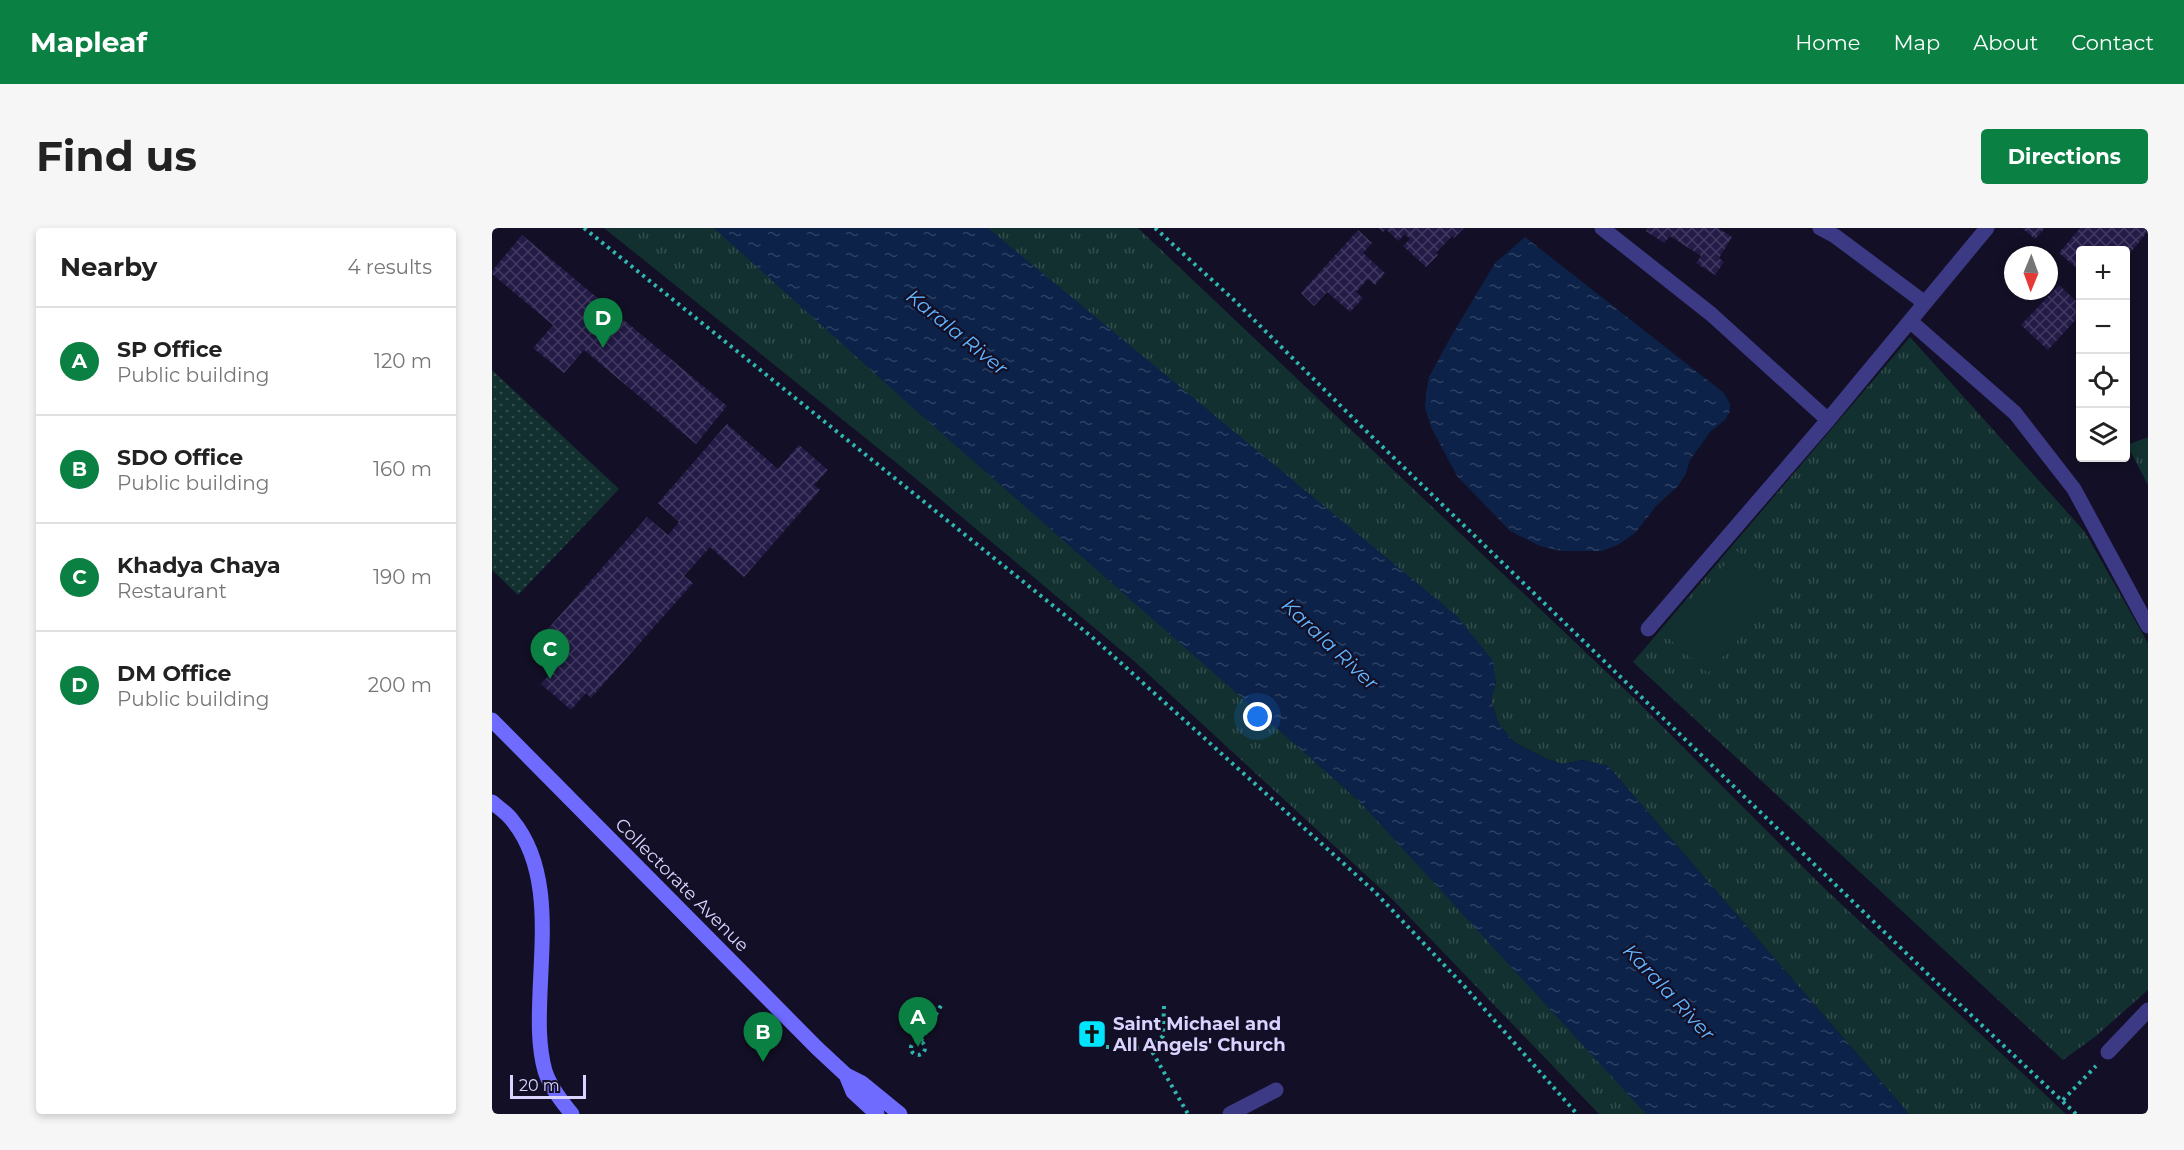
<!DOCTYPE html>
<html lang="en">
<head>
<meta charset="utf-8">
<style>
  body { margin:0; font-family:Montserrat,sans-serif; background:#f6f6f6; color:#222 }
  .controls { position:absolute; right:18px; top:18px; display:grid; overflow:hidden; border-radius:6px; box-shadow:0 3px 9px #0003 }
  .controls button { width:54px; height:54px; display:grid; place-items:center; padding:0; border:0; border-bottom:2px solid #e0e0e0; background:#fff; color:#222; font:30px sans-serif }
  .compass { position:absolute; left:1512px; top:18px; width:54px; height:54px; border-radius:50%; background:#fff; box-shadow:0 3px 9px #0003; rotate:181deg }
  .scale { position:absolute; left:18px; bottom:15px; width:76px; box-sizing:border-box; padding-left:6px; border:3px solid #d9d4ff; border-top:0; font-size:16px; line-height:21px; white-space:nowrap; color:#d9d4ff; -webkit-text-stroke:4px #130f26; paint-order:stroke }
  .you { position:absolute; left:766px; top:489px; width:21px; height:21px; margin:-15px; border:4px solid #fff; border-radius:50%; background:#1a73e8; box-shadow:0 0 0 9px #1a73e833 }
  .badge { display:grid; place-items:center; width:39px; height:39px; border-radius:50%; background:#0b8043; color:#fff; font-size:20px; font-weight:700 }
  .pin { position:absolute; translate:-50% -50px; filter:drop-shadow(0 2px 3px #0008) }
  .pin::after { content:''; position:absolute; top:32px; width:21px; height:18px; background:inherit; clip-path:polygon(0 0,100% 0,50% 100%) }
  .list { margin:0; padding:0; list-style:none }
  h2 { display:flex; justify-content:space-between; align-items:center; height:78px; margin:0; padding:0 24px; font-size:26px }
  h2 small { font-size:20px; font-weight:400; color:#767676 }
  .list li { display:grid; grid-template-columns:39px 1fr auto; gap:18px; align-items:center; box-sizing:border-box; height:108px; padding:0 24px; border-top:2px solid #e0e0e0 }
  .list b { display:block; font-size:22px; white-space:nowrap }
  .list p { margin:0; font-size:20px; white-space:nowrap; color:#767676 }
  .list em { font-size:20px; font-style:normal; color:#767676 }
  .icon { flex:none; width:33px; height:33px; fill:none; stroke:currentColor; stroke-width:2; stroke-linecap:round; stroke-linejoin:round }
  .map { position:relative; flex:none; width:1656px; height:886px; overflow:hidden; border-radius:6px }
  header { display:flex; align-items:center; gap:36px; box-sizing:border-box; height:84px; padding:0 30px; background:#0b8043; color:#fff }
  header strong { font-size:28px }
  nav { display:flex; gap:33px; margin-inline-start:auto; font-size:21px }
  .intro { display:flex; align-items:center; justify-content:space-between; box-sizing:border-box; height:144px; padding:0 36px }
  h1 { margin:0; font-size:42px }
  .button { padding:15px 27px; border-radius:6px; background:#0b8043; color:#fff; font-size:21px; font-weight:700 }
  main { display:flex; gap:36px; padding:0 36px }
  aside { flex:1; background:#fff; border-radius:6px; box-shadow:0 3px 9px #0003 }
  .map>svg:first-child { display:block }
  .grass { fill:url(#grass-tufts) }
  .garden { fill:url(#garden-dots) }
  .pitch { fill:#12302f }
  .water { fill:url(#water-ripples) }
  .building { fill:url(#building-cross-hatch) }
  .lines { fill:none; stroke-linecap:round; stroke-linejoin:round }
  .path { stroke:#2fb8b0; stroke-width:4; stroke-dasharray:3 4.5; stroke-linecap:butt }
  .street { stroke:#3d3a85; stroke-width:15 }
  .secondary { stroke:#6f6bff; stroke-width:15 }
  .labels { text-anchor:middle; dominant-baseline:central; stroke-width:4.5; stroke-linejoin:round; paint-order:stroke }
  .street-label { font-size:18px; fill:#d9d4ff; stroke:#130f26 }
  .poi-label { font-size:18px; font-weight:bold; fill:#d9d4ff; stroke:#130f26; text-anchor:start }
  .water-label { font-size:20px; font-style:italic; fill:#62b6ff; stroke:#130f26 }
</style>
</head>
<body>
<header>
<strong>Mapleaf</strong>
<nav><a>Home</a><a>Map</a><a>About</a><a>Contact</a></nav>
</header>
<div class="intro"><h1>Find us</h1><a class="button">Directions</a></div>
<main>
<aside>
<h2>Nearby<small>4 results</small></h2>
<ul class="list">
<li><span class="badge">A</span><div><b>SP Office</b><p>Public building</p></div><em>120 m</em></li>
<li><span class="badge">B</span><div><b>SDO Office</b><p>Public building</p></div><em>160 m</em></li>
<li><span class="badge">C</span><div><b>Khadya Chaya</b><p>Restaurant</p></div><em>190 m</em></li>
<li><span class="badge">D</span><div><b>DM Office</b><p>Public building</p></div><em>200 m</em></li>
</ul>
</aside>
<div class="map">
<svg width="1656" height="886" viewBox="0 0 1656 886">
  <defs>
    <pattern id="grass-tufts" width="24" height="20" patternUnits="userSpaceOnUse" patternTransform="scale(1.5)"><rect width="24" height="20" fill="#12302f"/><path d="M3 7l-1-3M5 7V3M7 7l1-3M15 17l-1-3M17 17v-4M19 17l1-3" fill="none" stroke="#344d4e"/></pattern>
    <pattern id="garden-dots" width="8" height="8" patternUnits="userSpaceOnUse" patternTransform="scale(1.5)"><rect width="8" height="8" fill="#12302f"/><path d="M2 2h.1M6 6h.1" fill="none" stroke="#344d4e" stroke-width="1.8" stroke-linecap="round"/></pattern>
    <pattern id="water-ripples" width="26" height="14" patternUnits="userSpaceOnUse" patternTransform="scale(1.5)"><rect width="26" height="14" fill="#0c2248"/><path d="M2 4q2-2 4 0t4 0M15 11q2-2 4 0t4 0" fill="none" stroke="#2f4163"/></pattern>
    <pattern id="building-cross-hatch" width="8" height="8" patternUnits="userSpaceOnUse" patternTransform="scale(1.5)"><rect width="8" height="8" fill="#241b47"/><path d="M0 0l8 8M0 8l8-8" fill="none" stroke="#433b63"/></pattern>
  </defs>
  <rect width="100%" height="100%" fill="#130f26"/>
  <path class="grass" d="M112,0H264L413,155L1206,886H1107L902,673L642,433L417,245Z
    M486,0H646L1144,472L1330,658L1574,886H1417L1116,538L1091,532L1070,536L1055,531L1022,514L1006,495L999,471L1004,454Z
    M1418,109L1593,304L1656,415V762L1604,808L1571,832L1141,434Z
    M1656,209V257L1635,217Z"/>
  <path class="garden" d="M0,142L127,261L26,367L0,342Z"/>
  <path class="pitch" d="M1245,323L1291,362L1216,445L1172,406Z"/>
  <path class="water" d="M222,0H496L965,388L1001,433L1004,454L999,471L1006,495L1022,514L1055,531L1070,536L1091,532L1116,538L1417,886H1154L866,572L421,180Z
    M1033,9L1232,165L1238,176V183L1233,192L1218,204L1198,232L1194,245L1187,257L1165,277L1143,305L1126,317L1109,323H1069L1048,318L1018,303L965,248L940,201L933,180L934,165L937,149L957,112L1003,35Z"/>
  <path class="building" d="M887,0H972L962,10L960,8L944,25L946,27L934,39L911,18L918,11L913,6L906,13L894,1L891,4Z
    M1155,0H1226L1240,9L1227,30L1232,34L1223,47L1204,35L1209,28L1178,8L1172,15L1154,3Z
    M1530,0H1553L1543,11Z
    M1588,0H1656V3L1634,30V22H1588V43L1567,25Z
    M866,2L880,15L871,25L893,45L883,57L876,51L864,64L871,70L858,84L835,64L822,78L809,65Z
    M30,7L235,178L204,216L92,122L72,145L41,120L61,97L0,46V43Z
    M1567,57L1588,77V87L1556,122L1529,97Z
    M235,196L286,241L307,217L336,242L322,257L328,262L252,349L218,319L192,348L201,355L99,470L94,465L79,482L49,456L63,441L39,420L155,289L176,307L187,294L166,275Z"/>
  <g class="lines">
    <path class="path" d="M92,0L600,409L882,663L973,759L1085,886
      M663,0L742,72L869,198L1444,754L1584,886
      M672,778L671,808L658,820L696,886
      M419 820a7 7 0 1 1 14 0a7 7 0 1 1-14 0Z
      M429,813L451,774
      M614,819L658,820
      M1571,872L1604,838"/>
    <path class="street" d="M1110,0L1219,86L1336,192
      M1328,0L1343,8L1433,75
      M1418,93L1523,185L1582,261L1656,398
      M1156,401L1336,192L1495,0
      M1616,824L1656,782
      M738,886L784,862"/>
    <path class="secondary" d="M0,492L325,820L354,847L370,855L408,886
      M0,574C7,580 15,585 20,592C59,639 50,709 48,765C47,791 46,818 53,843C58,859 69,873 80,886
      M354,847L361,864L385,886"/>
  </g>
  <defs>
    <g id="church-square" transform="scale(1.5)"><rect x="-9" y="-9" width="18" height="18" rx="4" fill="#00e5ff" stroke="#130f26"/><path d="M-1.2-6h2.4v3.5h3.3v2.4h-3.3V6h-2.4V-.1h-3.3v-2.4h3.3Z" fill="#111"/></g>
  </defs>
  <g fill-rule="evenodd">
    <use href="#church-square" x="600" y="806"/>
  </g>
  <g class="labels">
    <g class="street-label">
      <text transform="translate(190 657) rotate(45)">Collectorate Avenue</text>
    </g>
    <g class="poi-label">
      <text x="621" y="796">Saint Michael and<tspan x="621" dy="21">All Angels' Church</tspan></text>
    </g>
    <g class="water-label">
      <text transform="translate(465 104) rotate(39)">Karala River</text>
      <text transform="translate(838 416) rotate(43)">Karala River</text>
      <text transform="translate(1177 764) rotate(47)">Karala River</text>
    </g>
  </g>
</svg>
<div class="controls">
<button>+</button>
<button>−</button>
<button><svg class="icon" aria-label="locate" viewBox="0 0 24 24"><circle cx="12" cy="12" r="6"/><path d="M12 2v4M12 18v4M2 12h4M18 12h4"/></svg></button>
<button><svg class="icon" aria-label="layers" viewBox="0 0 24 24"><path d="M12 4l9 5-9 5-9-5zM3 14l9 5 9-5"/></svg></button>
</div>
<svg class="compass" viewBox="-18 -18 36 36"><path d="M0-13l5 13h-10z" fill="#e53935"/><path d="M0 13l5-13h-10z" fill="#767676"/></svg>
<div class="scale">20 m</div>
<div class="you"></div>
<div class="pin badge" style="left:426px;top:819px">A</div>
<div class="pin badge" style="left:271px;top:834px">B</div>
<div class="pin badge" style="left:58px;top:451px">C</div>
<div class="pin badge" style="left:111px;top:120px">D</div>
</div>
</main>
</body>
</html>
